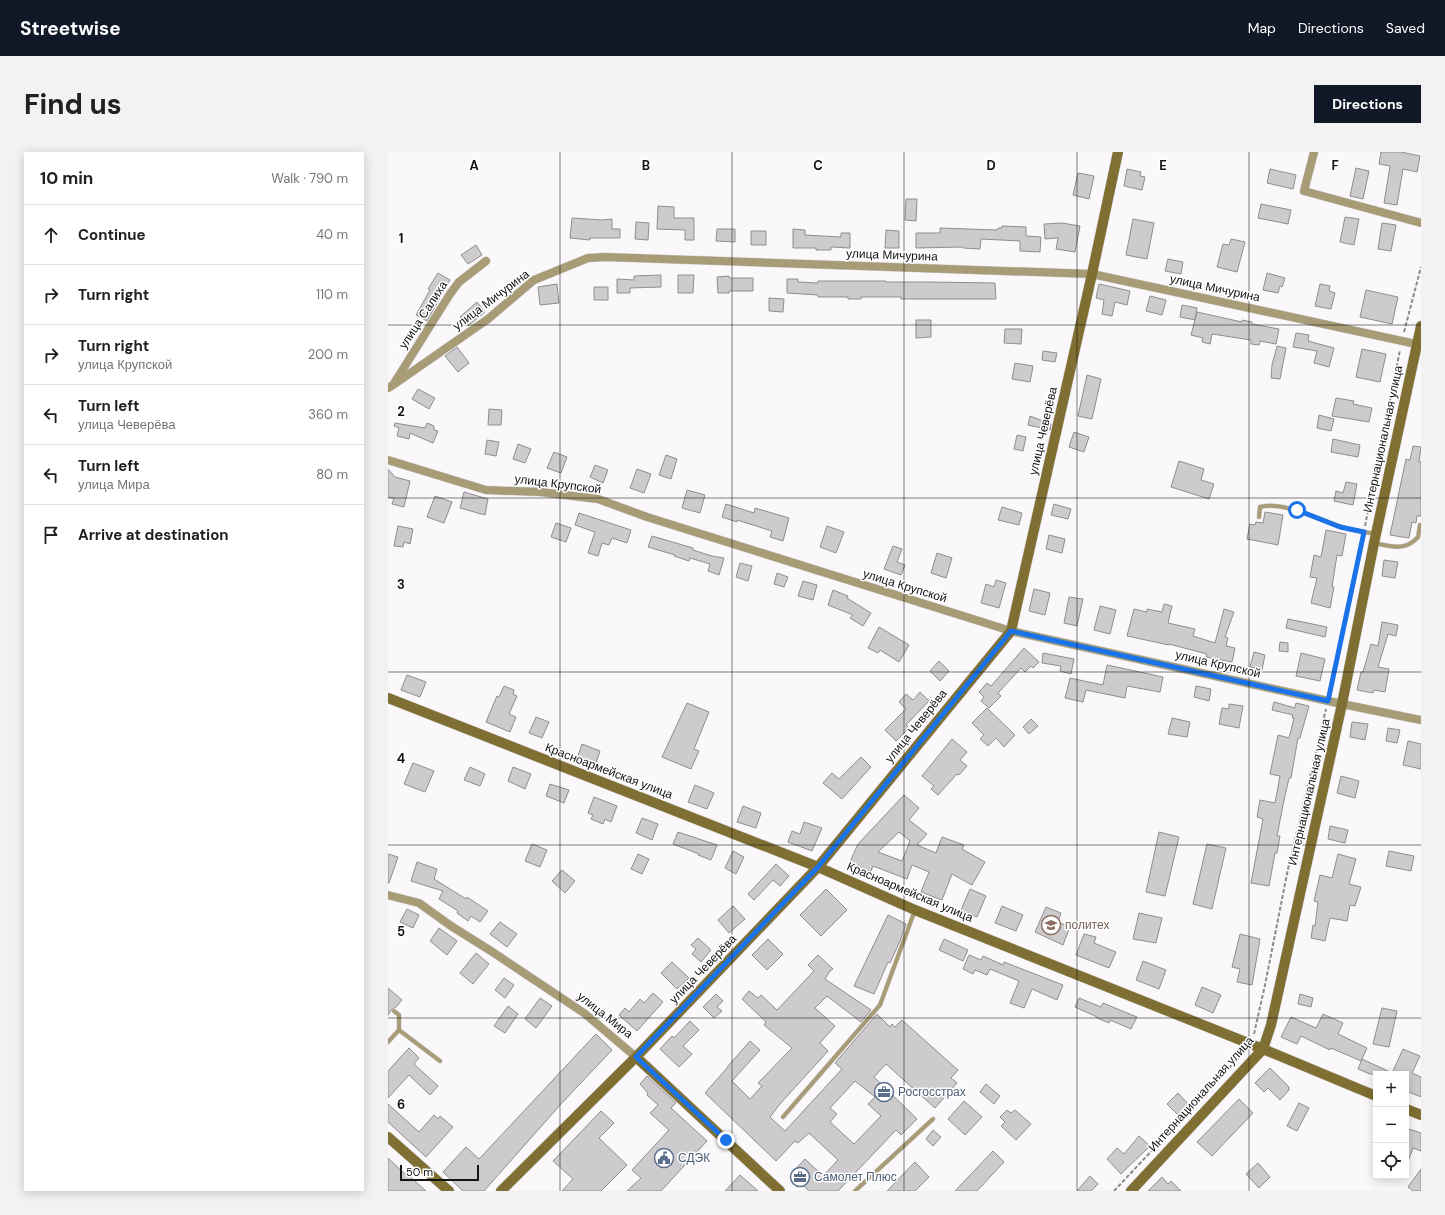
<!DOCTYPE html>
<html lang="en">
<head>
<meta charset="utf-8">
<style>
  body { margin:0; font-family:"DM Sans",sans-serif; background:#f2f2f2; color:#202124 }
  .controls { position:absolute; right:12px; bottom:12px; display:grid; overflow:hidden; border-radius:0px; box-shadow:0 2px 10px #0003 }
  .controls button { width:36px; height:36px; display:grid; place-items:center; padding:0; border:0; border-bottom:1px solid #e0e0e0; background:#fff; color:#202124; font:20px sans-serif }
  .scale { position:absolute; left:12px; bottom:10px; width:79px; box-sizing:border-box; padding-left:4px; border:2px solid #141314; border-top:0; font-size:11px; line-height:14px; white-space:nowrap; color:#141314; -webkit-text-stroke:3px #fff; paint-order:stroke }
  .stop { position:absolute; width:12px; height:12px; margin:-9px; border:3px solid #1a73e8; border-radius:50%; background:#fff }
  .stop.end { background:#1a73e8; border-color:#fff; box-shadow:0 1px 4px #0008 }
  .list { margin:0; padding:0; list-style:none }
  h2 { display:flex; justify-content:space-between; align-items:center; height:52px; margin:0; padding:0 16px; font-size:17px }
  h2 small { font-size:13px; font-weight:400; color:#757577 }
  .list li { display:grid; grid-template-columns:26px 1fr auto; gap:12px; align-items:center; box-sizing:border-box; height:60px; padding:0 16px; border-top:1px solid #e0e0e0 }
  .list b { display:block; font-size:15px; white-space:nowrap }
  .list p { margin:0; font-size:13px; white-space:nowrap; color:#757577 }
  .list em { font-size:13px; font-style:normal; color:#757577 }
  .icon { flex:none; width:22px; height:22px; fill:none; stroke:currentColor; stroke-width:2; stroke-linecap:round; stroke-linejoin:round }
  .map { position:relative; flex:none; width:1033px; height:1039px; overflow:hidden; border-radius:0px }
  header { display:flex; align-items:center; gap:24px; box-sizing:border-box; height:56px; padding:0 20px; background:#111827; color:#fff }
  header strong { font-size:19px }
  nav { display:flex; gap:22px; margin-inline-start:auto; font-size:14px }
  .intro { display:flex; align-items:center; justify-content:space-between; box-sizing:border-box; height:96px; padding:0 24px }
  h1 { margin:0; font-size:28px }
  .button { padding:10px 18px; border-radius:0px; background:#111827; color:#fff; font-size:14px; font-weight:700 }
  main { display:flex; gap:24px; padding:0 24px }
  aside { flex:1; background:#fff; border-radius:0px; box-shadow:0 2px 10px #0003 }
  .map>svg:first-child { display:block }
  .building { fill:#cdcbce; stroke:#8f8d8f; fill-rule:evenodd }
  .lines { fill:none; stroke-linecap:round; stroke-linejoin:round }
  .lane-casing { stroke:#d5d3d6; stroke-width:5 }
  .street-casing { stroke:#d5d3d6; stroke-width:9 }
  .secondary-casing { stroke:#d5d3d6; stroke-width:11 }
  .path { stroke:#8c8a8c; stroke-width:2; stroke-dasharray:4 2; stroke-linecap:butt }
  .lane { stroke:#a79c75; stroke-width:4 }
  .street { stroke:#a79c75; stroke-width:8 }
  .secondary { stroke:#806f32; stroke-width:10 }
  .route { stroke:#1a73e8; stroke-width:5 }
  .grid { fill:none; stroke:#141314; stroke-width:1; stroke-opacity:0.55 }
  .labels { text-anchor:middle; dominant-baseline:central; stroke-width:3; stroke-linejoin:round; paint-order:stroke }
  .street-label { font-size:12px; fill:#141314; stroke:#fff }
  .education-label { font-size:12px; fill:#785e54; stroke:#fff; text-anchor:start }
  .service-label { font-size:12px; fill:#4e5e75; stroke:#fff; text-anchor:start }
  .grid-label { font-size:13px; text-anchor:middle; font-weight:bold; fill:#141314; stroke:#fff; stroke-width:3; stroke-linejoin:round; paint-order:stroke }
</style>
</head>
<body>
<header>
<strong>Streetwise</strong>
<nav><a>Map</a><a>Directions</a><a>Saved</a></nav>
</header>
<div class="intro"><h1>Find us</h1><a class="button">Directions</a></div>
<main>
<aside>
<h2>10 min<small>Walk · 790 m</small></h2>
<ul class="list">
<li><svg class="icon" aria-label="ahead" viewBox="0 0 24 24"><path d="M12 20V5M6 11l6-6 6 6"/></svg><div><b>Continue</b></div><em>40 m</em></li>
<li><svg class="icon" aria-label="right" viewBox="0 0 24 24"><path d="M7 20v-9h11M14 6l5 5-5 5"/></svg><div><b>Turn right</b></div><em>110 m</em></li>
<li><svg class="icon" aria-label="right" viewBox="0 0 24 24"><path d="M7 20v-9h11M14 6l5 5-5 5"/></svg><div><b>Turn right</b><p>улица Крупской</p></div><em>200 m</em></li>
<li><svg class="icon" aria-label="left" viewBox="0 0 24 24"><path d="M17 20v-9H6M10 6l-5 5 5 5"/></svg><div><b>Turn left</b><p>улица Чеверёва</p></div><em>360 m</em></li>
<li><svg class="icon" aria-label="left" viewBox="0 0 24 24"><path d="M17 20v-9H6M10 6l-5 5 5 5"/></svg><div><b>Turn left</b><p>улица Мира</p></div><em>80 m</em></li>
<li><svg class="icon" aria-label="arrive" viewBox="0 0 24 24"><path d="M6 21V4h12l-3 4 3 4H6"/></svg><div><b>Arrive at destination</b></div></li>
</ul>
</aside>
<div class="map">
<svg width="1033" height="1039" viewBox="0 0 1033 1039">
  <rect width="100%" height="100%" fill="#faf8fb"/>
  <path class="building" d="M993,0H1013L1032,4L1029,20L1015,17L1009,53L996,51L1002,14L991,12Z
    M968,16L981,19L975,47L962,44Z
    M739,17L753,20L752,24L757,25L754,38L736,34Z
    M882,17L908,23L905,37L879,31Z
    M690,21L706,24L701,47L685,43Z
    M518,47H529L528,69L517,68Z
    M873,52L903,58L900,72L870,66Z
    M270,54L286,55V66H306V88H297V78L269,77Z
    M957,65L971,67L966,93L952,90Z
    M184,66L214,68L224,67V77H232V86H202V88L182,86Z
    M745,67L766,71L759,107L738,103Z
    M248,70L261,71L260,88L247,87Z
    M674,71L692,74L687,100L668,97L670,86L657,87L656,72Z
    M994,71L1008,73L1003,99L990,97Z
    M614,74L638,75V84L653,85L652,100L632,99V89L593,87L592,97L575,96V95L528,96V81H552V76L609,78L610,76H614Z
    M329,77H347V90L328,89Z
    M405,77L417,78V83L453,85V81H462V96L443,95V98H428V96H405Z
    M498,78L511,79V96H497Z
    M363,79H378V93H363Z
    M843,87L857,90L849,120L829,115L835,92L841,93Z
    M88,93L94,103L80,112L73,103Z
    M780,107L795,110L793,122L777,119Z
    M50,121L62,128L39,169L28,163L42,138L40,137Z
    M879,121L897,126L894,135L892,134L890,141L875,138Z
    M273,123V135L242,136V141H229V127L246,128V124Z
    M290,123H306L305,141H290Z
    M341,124V126H365V139H341V141H330L329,125Z
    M399,127H410V130L430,131V129H498V130H542L607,131L608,147H513V145H473V147H460V145H430V143L399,141Z
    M169,132L171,151L152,153L150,135Z
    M711,132L742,139L739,153L727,150L724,164L714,162L716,148L708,146Z
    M932,132L942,134L941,139L947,141L943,157L927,154Z
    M206,135H220V148H206Z
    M978,138L1010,145L1004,172L972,165Z
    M762,144L778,148L774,163L758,159Z
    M381,146L396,147L395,160L381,159Z
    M89,150L97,160L80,174L72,165Z
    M794,153L809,156L807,168L792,165Z
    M809,160L854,170V168L864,170V172L891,177L888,192L872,189L871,193L863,192V188L824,182L822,192L814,190L815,186L803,183Z
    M528,168H543V185L528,186Z
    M617,177H634L633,192L616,191Z
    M908,181L921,183L920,189L946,196L941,215L926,211L929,199L905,195Z
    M889,194L898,196L892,227L883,226L884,213Z
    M69,195L81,211L70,220L57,204Z
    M974,197L998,202L992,230L968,225Z
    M655,199L669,201L667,210L654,208Z
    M627,211L645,214L642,230L624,227Z
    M699,223L713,227L704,267L690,264Z
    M30,237L47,246L41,257L24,247Z
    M948,246L966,249L965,252L984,256L981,270L944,264Z
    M101,257L114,258L113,273H100Z
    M931,263L946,267L943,279L929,276Z
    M642,264L663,272L662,278L640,273Z
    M7,271L37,276L39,271L46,274V278L50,279L45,291L22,281L21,287L9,284L11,276L6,274Z
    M686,280L701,285L696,300L681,295Z
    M629,283L638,285L635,299L626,297Z
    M945,287L972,293L970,305L943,300Z
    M99,288L111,290L108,304L97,302Z
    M130,292L143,297L137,311L125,307Z
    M1025,294L1033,295L1031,310H1033V364H1029L1028,371L1024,370L1021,386L1002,383L1018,307L1022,308Z
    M166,300L179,305L173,321L159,316Z
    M278,303L289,307L283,327L271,323Z
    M791,309L816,317L813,328L826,332L821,347L783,335Z
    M207,313L220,318L215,331L202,325Z
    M0,317L7,325L22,329L16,355L4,352L6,346L0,345Z
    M249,317L263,322L256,341L242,336Z
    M958,330L969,332L965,353L946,349L948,339L955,341Z
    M299,338L317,343L312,361L294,356Z
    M76,340L100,347L97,363L72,356Z
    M47,344L64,350L56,371L39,365Z
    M338,352L366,361L367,356L401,366L395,389L382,385L384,379L349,368V370L334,365Z
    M666,352L683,357L680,367L663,363Z
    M614,355L634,361L631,373L610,368Z
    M877,360L895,363L890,393L859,387L862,372L867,373L868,370L875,371Z
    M191,361L243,378L239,391L224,386L221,393L214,391L210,404L200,401L207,380L187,373Z
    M168,371L183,376L178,390L163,385Z
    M10,374L25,377L22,392L16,390L15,395L6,394Z
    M439,374L456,380L448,401L432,395Z
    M938,378L958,382L954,404L949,403L944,435H946L942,456L923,451L929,426L922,425L926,403L933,405Z
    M661,383L677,387L674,401L658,397Z
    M264,384L305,396V398L324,404L336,406L331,423L320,419L322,412L302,406L301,409L286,404L287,403L260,395Z
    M505,394L514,397L509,410L517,413L513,423L496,417Z
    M549,401L564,406L558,426L543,421Z
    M996,408L1010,410L1007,426L994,424Z
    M352,411L364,414L360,429L348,425Z
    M389,421L400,425L396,435L386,432Z
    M608,428L618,431L611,456L593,451L598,432L606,435Z
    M415,429L429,433L425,448L410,444Z
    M646,437L662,441L657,463L641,459Z
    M445,438L460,444L459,446L483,461L475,474L462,466L465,463L440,453Z
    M681,445L695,447L689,474L676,471Z
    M776,452L784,454L780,471L807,477L805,484L827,491L836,457L846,460L837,485L840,486L838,494L847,496L844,510L818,505L819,502L781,492V493L739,484L746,457L759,460V457L774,460Z
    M712,454L728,458L722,482L706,478Z
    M900,467L939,475L937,485L898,476Z
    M994,470L1010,473L1008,484L1000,482L990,515L1001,517L997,540L986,538L985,541L969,538L973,520H975L983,492L990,494Z
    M491,475L521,493L511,510L492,498L490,501L480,496Z
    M892,490L900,491V500L891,499Z
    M636,496L651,510L645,516L643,514L637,520L633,516L610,541L613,544L601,556L593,549L596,545L591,540L599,531L603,534Z
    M866,500L877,503L874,518L862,515Z
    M655,501L686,507L683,522L672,519L673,514L654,511Z
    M913,501L937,507L932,529L908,524Z
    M551,509L561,519L552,529L542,519Z
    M719,513L775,525L772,540L739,534L737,546L698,538L695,550L677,546L682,526L715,533Z
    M19,523L38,530L32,545L13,538Z
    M116,534L126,538L125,542L129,544L121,562L128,565L122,580L98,570L109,544L111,545Z
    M808,534L823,537L821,549L806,545Z
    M532,540L541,549L518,573L521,576L508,589L497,578L518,557L511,550L518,542L525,548Z
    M886,550L907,556L908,551L921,554L912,586H910L903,626H901L895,653L889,684H892L889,701H887L881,734L863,731L875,667L869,665L872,648L887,651L892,624L882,622L890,583L901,586L906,566H904L905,563L884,558Z
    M299,551L321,560L306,597L311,599L303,617L274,605Z
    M841,552L855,554L851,576L831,572L834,556L841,557Z
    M599,556L627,583L616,595L608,586L600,594L592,587L596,583L584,571Z
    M148,565L161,570L154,586L141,581Z
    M784,566L802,570L799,585L780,582Z
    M643,567L650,574L641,582L635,575Z
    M964,570L980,572L977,588L962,585Z
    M1000,576L1012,578L1009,591L998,589Z
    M564,587L579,600L572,608L579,614L571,623L569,622L550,643L543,637L546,634L534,624Z
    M1020,589L1033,592V617L1015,613Z
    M194,592L212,599L207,614L189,607Z
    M473,605L483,615L454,647L435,631L444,621L451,627Z
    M25,611L46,619L37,640L16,632Z
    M82,615L97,622L92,634L76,628Z
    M125,615L143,622L137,637L120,629Z
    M953,624L971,629L967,646L949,641Z
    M162,632L181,638L176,651L158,644Z
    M307,633L326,641L319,657L300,650Z
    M516,643L531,656L521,668L539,682L529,693L548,701L554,685L576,693L574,697L597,710L584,733L564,722L554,748L533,740L541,720L524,713L519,727L485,714L482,721L461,712L470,692ZM511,680L522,689L514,709L490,700Z
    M206,645L229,654L223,670L217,667L215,672L203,667L205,663L200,661Z
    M355,654L373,661L368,676L349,670Z
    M254,666L270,672L264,688L248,681Z
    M416,670L434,676L424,699L400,690L404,679L412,682Z
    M942,674L960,678L957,691L940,687Z
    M290,680L329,693L323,708L310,703L311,702L285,692Z
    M771,680L791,685L777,744L758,740Z
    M144,692L159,698L152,715L137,709Z
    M819,692L838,696L824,757L805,752Z
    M345,699L356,705L348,722L337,716Z
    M1001,699L1026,704L1023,719L998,714Z
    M0,702L10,705L1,731H0Z
    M250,702L261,707L254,722L243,717Z
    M950,702L968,707L961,732L973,735L967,754L962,753L959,769L942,766L937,789L923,786L925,773L927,774L930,750L926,749L932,723L944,726Z
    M29,710L49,717L46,727L78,747L79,745L100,759L92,770L83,764L80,769L69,761L70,759L51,747L55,739L23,729Z
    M388,712L401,724L392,734L385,728L366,748L360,742Z
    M174,718L187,729L177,741L164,729Z
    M438,737L459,758L433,784L412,763Z
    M582,737L598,744L589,765L573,758Z
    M345,754L357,767L341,781L330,768Z
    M614,754L635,763L628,779L607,771Z
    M658,755L673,761L670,770L682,775L675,793L647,780Z
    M19,757L31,763L25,776L12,770Z
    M751,761L774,766L768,791L745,787Z
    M500,763L518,772L512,789L502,811L500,810L486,842L466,834Z
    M112,770L129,782L119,795L102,782Z
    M51,776L69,789L59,803L42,789Z
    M696,782L708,785L706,791L728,800L721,816L688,803Z
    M852,782L872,787L864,833L849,830L852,817L844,815Z
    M310,786L323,798L313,810L304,802L308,797L303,793Z
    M380,787L395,802L379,818L364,803Z
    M556,787L580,798L575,809L551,798Z
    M88,801L101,812L85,832L72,821Z
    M430,803L445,817L442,819L437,827L483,858L473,870L439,844L427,856L447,874L432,891L440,899L392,952L382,965L397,979L454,917L447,911L489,862L502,875L504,872L507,875L514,868L570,918L563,926L569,931L547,956L498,912L486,925L529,967L513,983L508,978L450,1039H421L403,1022L417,1007L435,1024L450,1008L421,981L410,991L407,989L388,1009L317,941L340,915V914L362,889L372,898L344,929L362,947L374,934L370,931L404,896L376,873L378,870L354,847L361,839L370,846L373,843L389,858L426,819L420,813ZM467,929L487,945L480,952L493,964L466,992L442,970L449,962L442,956Z
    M581,803L593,808L595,804L615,813L616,810L675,833L669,848L644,837L636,856L622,851L631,829L602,817L599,823L587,818L585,822L575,817Z
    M755,809L778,818L771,837L748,828Z
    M284,810L301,826L289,837L273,821Z
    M116,826L126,833L117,846L107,838Z
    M814,835L833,843L825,861L807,853Z
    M0,836L14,848L7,856L4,857L0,863Z
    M265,841L275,850L249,879L231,863L237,856L241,860L252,847L256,851Z
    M328,842L335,849L329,855L334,859L326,866L315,855Z
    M912,842L925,846L923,855L910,852Z
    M152,846L164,854L148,876L137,867Z
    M691,846L713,855L715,851L749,865L743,877L722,868L721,871L709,866V865L687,855Z
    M120,854L130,862L117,881L106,874Z
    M994,856L1009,859L1001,895L985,892Z
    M935,862L955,871L950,882L979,896L973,909L943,896L942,898L913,884L909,892L893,885L903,865L928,876Z
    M302,869L311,878L295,894L304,902L291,915L272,897L284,884L286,886Z
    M208,882L224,898L173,952L96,1039H75L55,1020L78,995L91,1007Z
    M21,896L31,906L26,912L50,934L42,943L21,923L0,946V919Z
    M1015,897L1032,904L1024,921L1033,925V945L1018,939V922H982L970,917L974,907L1004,921Z
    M882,916L901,935V938L892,948L880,936L876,940L867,931Z
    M259,924L288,951L283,956L319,989L273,1039H239L253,1026L244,1018L281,978L262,961L270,953L259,943L260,941L252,932Z
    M598,932L612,944L606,952L592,940Z
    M790,941L801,953L791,964L779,952Z
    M851,947L865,961L824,1004L809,990Z
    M576,949L594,965L577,983L560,967Z
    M911,951L921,956L909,979L899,974Z
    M0,952L31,980L46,963L50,967L52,964L65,975L38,1005L0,970Z
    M619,958L623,961L627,958L643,972L628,988L613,974L617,970L612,965Z
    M213,959L226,971L211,986L239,1013L213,1039H174L185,1027L165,1009Z
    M1021,977L1033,981V999L1025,996L1019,1012L1018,1011V987Z
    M545,978L553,985L545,994L538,987Z
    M751,984L762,994L733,1022L719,1007L729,996L736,1002Z
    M605,999L616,1010L589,1039H567Z
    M0,1006L19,1024L20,1023L38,1039H0Z
    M527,1010L541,1025L527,1039H499Z
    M870,1011L882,1025L871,1036L858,1022Z
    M1033,1017V1039H1025L1020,1035Z
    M352,1023L370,1039H337Z
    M702,1024L710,1032L703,1039H689Z
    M774,1025L780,1032L783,1029L793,1039H760Z"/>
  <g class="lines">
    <g class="lane-casing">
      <path id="lane" d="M871,365L872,355C895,349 929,367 951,374C962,378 976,380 988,382
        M986,391C1003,394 1017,400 1030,385L1032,373
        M6,859L11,863V878
        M0,890L11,878L52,909
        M395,965L492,853L527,758
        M467,1039L545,967"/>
    </g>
    <g class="street-casing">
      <path id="street" d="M926,0L916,39L1033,71
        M5,233L100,167L146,128L200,106L217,105L704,122L1033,193
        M0,236L5,233L62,142L71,130L98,109
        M0,308L98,338L152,340L210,347L259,365L623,479L954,552L1033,568
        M0,743L31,751L63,774L103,799L196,861L248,905"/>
    </g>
    <g class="secondary-casing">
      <path id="secondary" d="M0,546L430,715L527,758L875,897L988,944
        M248,905L392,1039
        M1018,957L1033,963
        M0,985L61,1039
        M113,1039L248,905L430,715L623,479L704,122L730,0
        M743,1039L875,897L883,873L954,552L986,391L1033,174"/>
    </g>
    <path class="path" d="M1016,180L1033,115
      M977,374L1012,198
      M942,541L974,386
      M866,882L877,833L900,717L938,557
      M726,1039L856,900"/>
    <use href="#lane" class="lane"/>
    <use href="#street" class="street"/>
    <use href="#secondary" class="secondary"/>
  </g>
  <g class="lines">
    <path class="route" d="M338,988L248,905L430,715L623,479L940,549L976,380L952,375L909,358"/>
  </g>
  <path class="grid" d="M172,0V1039M344,0V1039M516,0V1039M689,0V1039M861,0V1039M0,173H1033M0,346H1033M0,520H1033M0,693H1033M0,866H1033"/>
  <defs>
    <g id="university-ring" transform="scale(1)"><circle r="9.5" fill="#fff" stroke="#8d6e63" stroke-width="1.5"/><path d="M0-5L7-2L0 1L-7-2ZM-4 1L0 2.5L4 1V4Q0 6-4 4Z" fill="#8d6e63"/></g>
    <g id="office-ring" transform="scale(1)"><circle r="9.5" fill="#fff" stroke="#5c6f8a" stroke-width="1.5"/><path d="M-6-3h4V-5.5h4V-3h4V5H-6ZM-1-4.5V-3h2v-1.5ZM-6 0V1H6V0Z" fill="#5c6f8a"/></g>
    <g id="civic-ring" transform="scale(1)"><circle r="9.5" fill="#fff" stroke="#5c6f8a" stroke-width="1.5"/><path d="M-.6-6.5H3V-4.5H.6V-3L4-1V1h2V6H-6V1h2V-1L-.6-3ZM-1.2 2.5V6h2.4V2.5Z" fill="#5c6f8a"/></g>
  </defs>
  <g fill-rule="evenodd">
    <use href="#university-ring" x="663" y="773"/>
    <use href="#office-ring" x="496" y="940"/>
    <use href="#civic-ring" x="276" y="1006"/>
    <use href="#office-ring" x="412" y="1025"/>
  </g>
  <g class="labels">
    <g class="street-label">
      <text transform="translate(504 103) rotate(2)">улица Мичурина</text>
      <text transform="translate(827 136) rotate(12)">улица Мичурина</text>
      <text transform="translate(103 148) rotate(-37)">улица Мичурина</text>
      <text transform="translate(35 163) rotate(-57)">улица Салиха</text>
      <text transform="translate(655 279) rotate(-77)">улица Чеверёва</text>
      <text transform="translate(995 287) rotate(-78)">Интернациональная улица</text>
      <text transform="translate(170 332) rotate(7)">улица Крупской</text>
      <text transform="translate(517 434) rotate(17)">улица Крупской</text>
      <text transform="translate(830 512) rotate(13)">улица Крупской</text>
      <text transform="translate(528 574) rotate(-51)">улица Чеверёва</text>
      <text transform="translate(221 619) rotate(21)">Красноармейская улица</text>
      <text transform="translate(921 640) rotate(-77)">Интернациональная улица</text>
      <text transform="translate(522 740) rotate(23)">Красноармейская улица</text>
      <text transform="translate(315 817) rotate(-46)">улица Чеверёва</text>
      <text transform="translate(217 863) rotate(38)">улица Мира</text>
      <text transform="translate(813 942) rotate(-48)">Интернациональная улица</text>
    </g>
    <g class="education-label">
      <text x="677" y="773">политех</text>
    </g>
    <g class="service-label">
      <text x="510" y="940">Росгосстрах</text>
      <text x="290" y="1006">СДЭК</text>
      <text x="426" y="1025">Самолет Плюс</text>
    </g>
  </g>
  <g class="grid-label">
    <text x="86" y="18">A</text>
    <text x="258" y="18">B</text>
    <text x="430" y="18">C</text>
    <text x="603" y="18">D</text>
    <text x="775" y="18">E</text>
    <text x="947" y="18">F</text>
    <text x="13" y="91">1</text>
    <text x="13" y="264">2</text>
    <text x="13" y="437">3</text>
    <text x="13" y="611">4</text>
    <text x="13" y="784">5</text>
    <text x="13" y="957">6</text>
  </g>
</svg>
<div class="controls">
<button>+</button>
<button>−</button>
<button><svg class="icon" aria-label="locate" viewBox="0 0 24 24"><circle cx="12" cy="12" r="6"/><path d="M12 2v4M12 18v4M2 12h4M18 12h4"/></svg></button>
</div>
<div class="scale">50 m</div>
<div class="stop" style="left:909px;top:358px"></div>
<div class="stop end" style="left:338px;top:988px"></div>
</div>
</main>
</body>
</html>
